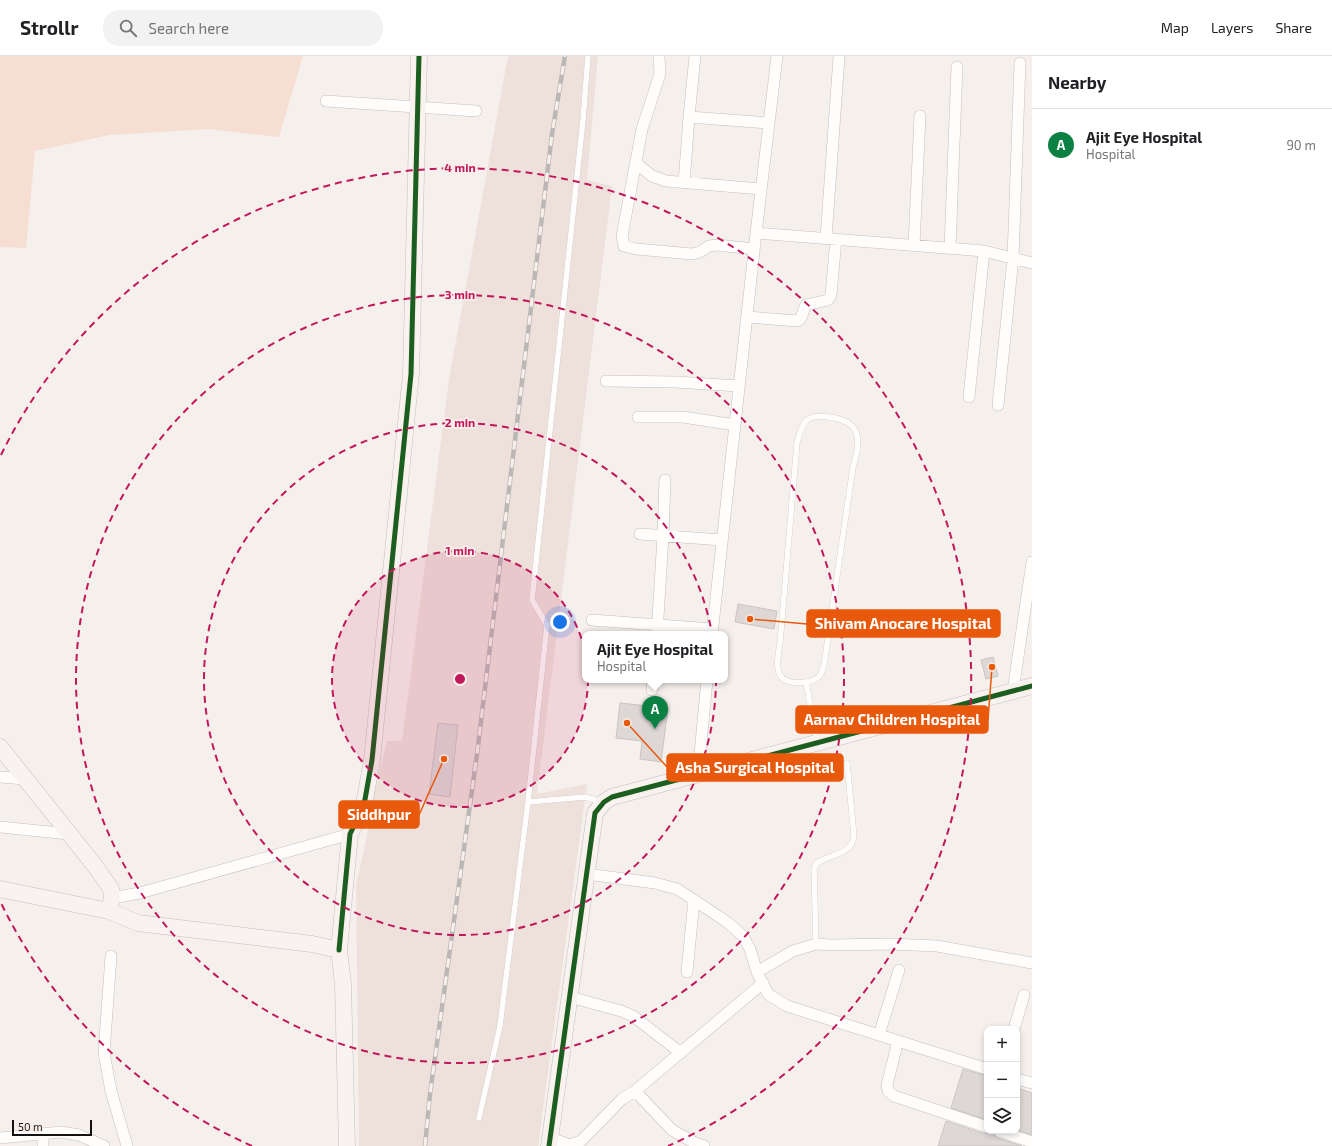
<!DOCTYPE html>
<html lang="en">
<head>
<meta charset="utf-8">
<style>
  body { margin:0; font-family:"Exo 2",sans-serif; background:#f2f2f2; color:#202124 }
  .controls { position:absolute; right:12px; bottom:12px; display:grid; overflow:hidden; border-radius:8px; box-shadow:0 2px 6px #0003 }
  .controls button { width:36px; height:36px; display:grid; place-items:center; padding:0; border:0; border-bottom:1px solid #e0e0e0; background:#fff; color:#202124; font:20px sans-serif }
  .scale { position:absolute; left:12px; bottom:10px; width:80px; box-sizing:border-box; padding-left:4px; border:2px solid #151110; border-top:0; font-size:11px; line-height:14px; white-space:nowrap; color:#151110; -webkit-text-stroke:3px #faefe9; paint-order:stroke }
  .you { position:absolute; left:560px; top:566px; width:14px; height:14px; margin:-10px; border:3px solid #fff; border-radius:50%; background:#1a73e8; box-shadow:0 0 0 6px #1a73e833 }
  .badge { display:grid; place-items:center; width:26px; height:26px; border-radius:50%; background:#0b8043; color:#fff; font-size:13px; font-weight:700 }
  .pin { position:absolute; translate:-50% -33px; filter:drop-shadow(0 1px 2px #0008) }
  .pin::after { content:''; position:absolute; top:21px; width:14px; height:12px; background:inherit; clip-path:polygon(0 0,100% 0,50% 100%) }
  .popup { position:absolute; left:582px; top:575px; width:146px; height:52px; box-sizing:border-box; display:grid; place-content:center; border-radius:8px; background:#fff; filter:drop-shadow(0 1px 3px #0005); font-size:13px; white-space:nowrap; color:#757577 }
  .popup b { font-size:15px; color:#202124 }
  .popup::after { content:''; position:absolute; left:50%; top:100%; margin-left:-8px; border:8px solid transparent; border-top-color:#fff }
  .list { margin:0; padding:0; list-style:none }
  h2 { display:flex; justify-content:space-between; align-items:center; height:52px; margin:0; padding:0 16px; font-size:17px }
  h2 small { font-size:13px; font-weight:400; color:#757577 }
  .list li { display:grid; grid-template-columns:26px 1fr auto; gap:12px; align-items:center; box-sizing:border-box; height:72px; padding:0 16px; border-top:1px solid #e0e0e0 }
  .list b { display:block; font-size:15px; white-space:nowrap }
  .list p { margin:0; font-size:13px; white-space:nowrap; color:#757577 }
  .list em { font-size:13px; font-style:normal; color:#757577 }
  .icon { flex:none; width:22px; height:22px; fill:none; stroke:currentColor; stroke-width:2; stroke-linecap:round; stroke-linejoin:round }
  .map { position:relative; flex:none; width:1032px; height:1090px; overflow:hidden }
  header { display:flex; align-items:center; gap:24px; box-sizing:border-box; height:56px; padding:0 20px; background:#fff; border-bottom:1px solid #e0e0e0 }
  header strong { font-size:19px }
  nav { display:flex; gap:22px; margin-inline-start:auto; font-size:14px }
  .search { width:280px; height:36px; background:#f2f2f2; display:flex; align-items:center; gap:10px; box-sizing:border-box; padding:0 14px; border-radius:16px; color:#757577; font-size:15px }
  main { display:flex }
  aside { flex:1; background:#fff }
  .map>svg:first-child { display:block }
  .built { fill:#eee1db }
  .green { fill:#f6ded2 }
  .building { fill:#ddd8d6; stroke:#c9c5c3 }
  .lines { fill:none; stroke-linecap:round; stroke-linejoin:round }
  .lane-casing { stroke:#c3bfbd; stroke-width:6 }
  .street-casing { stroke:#c3bfbd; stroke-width:12 }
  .secondary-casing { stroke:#c3bfbd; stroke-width:17 }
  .lane { stroke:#fefdfc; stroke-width:5.5 }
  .street { stroke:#fefdfc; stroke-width:11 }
  .secondary { stroke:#f8f3f0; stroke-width:16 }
  .rail-casing { stroke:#bab8b7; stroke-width:4.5 }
  .rail { stroke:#faefe9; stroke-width:3; stroke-dasharray:9; stroke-linecap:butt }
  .cycleway-casing { stroke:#faefe9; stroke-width:8 }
  .cycleway { stroke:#1b5e20; stroke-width:5 }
  .ring { fill:none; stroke:#c2185b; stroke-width:2; stroke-dasharray:7 5 }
  .centre { fill:#c2185b; stroke:#faefe9; stroke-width:2 }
  .ring-label { font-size:12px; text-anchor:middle; font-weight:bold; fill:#c2185b; stroke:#faefe9; stroke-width:3.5; stroke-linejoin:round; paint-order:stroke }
  .leader { fill:none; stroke:#e8590c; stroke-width:1.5 }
  .callout-dot { fill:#e8590c; stroke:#faefe9; stroke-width:1.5 }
  .callout { fill:#e8590c; stroke:#e8590c; stroke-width:1.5 }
  .callout-label { font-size:15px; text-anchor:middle; font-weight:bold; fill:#fff }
</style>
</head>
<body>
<header>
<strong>Strollr</strong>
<div class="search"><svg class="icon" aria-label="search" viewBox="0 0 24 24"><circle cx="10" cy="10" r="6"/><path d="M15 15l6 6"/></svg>Search here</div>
<nav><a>Map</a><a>Layers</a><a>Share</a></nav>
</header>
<main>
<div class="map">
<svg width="1032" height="1090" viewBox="0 0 1032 1090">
  <rect width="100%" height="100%" fill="#f6f0ed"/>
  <path class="built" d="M508,0H598L587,124L612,130L537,738L587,728L538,1090H359L356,830L370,765L374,737L387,685H402L449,323Z"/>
  <path class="green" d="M0,0H303L279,81L208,73L110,79L35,95L26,192L0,191Z"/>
  <path class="building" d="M738,548L777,555L774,573L735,566Z
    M993,601L998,620L986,623L981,604Z
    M620,647L668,652L661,706L640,703L642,685L616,682Z
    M438,667L458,669L450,741L429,738Z
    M963,1013L987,1020V1064L951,1052Z
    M1017,1032L1032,1037V1079L1017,1074Z
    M946,1065L985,1078L992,1077L997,1082L1022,1090H938Z"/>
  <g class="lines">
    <g class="lane-casing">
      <path id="lane" d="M806,626C773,630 776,612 780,587L797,387C799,379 801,370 807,364C817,356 849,362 855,374C861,385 856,400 853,411L824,609C821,621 818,624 806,626L817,685
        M528,746L585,741L602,746
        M816,888L814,812L817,807C831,797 851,800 854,780L847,707
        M479,1062L500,970L528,746L547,569L532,544L583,64L588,0"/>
    </g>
    <g class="street-casing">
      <path id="street" d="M659,0L660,18L642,73L622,180L624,190L636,193L692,198L700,196L709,190L718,189L754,193
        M326,45L476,55
        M689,61L769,67
        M636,107L652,120L666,125L761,133
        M684,127L689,61L695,0
        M756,177L984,195L1032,207
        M826,182L839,1
        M914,190L920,60
        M950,192L957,11
        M747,261L798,265C804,261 802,254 806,249L828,244L831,239L836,183
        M606,325L676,326L739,330
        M969,341L984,195
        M998,349L1013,202L1020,7
        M638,361H683L735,369
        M640,478L722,484
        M592,564L713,573
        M657,578L663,480L665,424
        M712,578L756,177L777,0
        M652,634L653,624
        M1013,635L1032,506
        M698,719L707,624
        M0,721L25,723
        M0,771L69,778
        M587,818L655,827L677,833L694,844L727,866L743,880L750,893L757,916L768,938L787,950L987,1013
        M112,842L140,837L350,778
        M111,900L104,997L111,1035L127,1090
        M687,916L694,844
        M757,916L793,895L816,888L831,889L890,888L937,890L1032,907
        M570,941L621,955L633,960L681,997
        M1014,973L1024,939
        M879,979L899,914
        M898,985L887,1029L888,1035L894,1040L987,1071
        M1017,1023L1032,1027
        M635,1035L763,927
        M999,1075L1032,1086
        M43,1078V1090
        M0,1082L61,1076L79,1079L104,1090
        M550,1082L570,1089L581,1085L622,1043L635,1035L672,1074L695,1087L704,1090"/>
    </g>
    <g class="secondary-casing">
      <path id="secondary" d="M0,691L95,810L111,833L112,842L109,855
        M0,833L109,855L138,867L312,888L339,894L343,928L347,1090
        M339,894L350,778L364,749L372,704L411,318L419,0
        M549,1090L595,757L604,746L612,741L1032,630"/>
    </g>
    <use href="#lane" class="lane"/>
    <use href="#street" class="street"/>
    <use href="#secondary" class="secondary"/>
    <g class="rail-casing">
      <path id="rail" d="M425,1090L430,1038L477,698L552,78L565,0"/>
    </g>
    <use href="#rail" class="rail"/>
    <g class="cycleway-casing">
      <path id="cycleway" d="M339,894L350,778L364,749L372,704L411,318L419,0
        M549,1090L595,757L604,746L612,741L1032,630"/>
    </g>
    <use href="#cycleway" class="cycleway"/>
  </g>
  <circle cx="460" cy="623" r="128" fill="#c2185b" fill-opacity=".12"/>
  <g class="ring">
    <circle cx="460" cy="623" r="128"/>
    <circle cx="460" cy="623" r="256"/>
    <circle cx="460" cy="623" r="384"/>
    <path d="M252 1090A511 511 0 0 1 1 847M1 399A511 511 0 1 1 668 1090"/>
  </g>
  <circle cx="460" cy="623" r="6" class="centre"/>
  <g class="ring-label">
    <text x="460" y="116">4 min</text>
    <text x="460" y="243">3 min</text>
    <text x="460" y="371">2 min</text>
    <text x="460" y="499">1 min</text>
  </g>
  <path class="leader" d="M750 563L807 568M992 611L988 664M627 667L667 711M444 703L419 759"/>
  <g class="callout-dot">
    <circle cx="750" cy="563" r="4"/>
    <circle cx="992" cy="611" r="4"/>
    <circle cx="627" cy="667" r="4"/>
    <circle cx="444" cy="703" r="4"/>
  </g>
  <g class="callout">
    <rect x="807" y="554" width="193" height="27" rx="4"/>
    <rect x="796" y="650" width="192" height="27" rx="4"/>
    <rect x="667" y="698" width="176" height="27" rx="4"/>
    <rect x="339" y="745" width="80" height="27" rx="4"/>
  </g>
  <g class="callout-label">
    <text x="903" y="573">Shivam Anocare Hospital</text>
    <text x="892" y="669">Aarnav Children Hospital</text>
    <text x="755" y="717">Asha Surgical Hospital</text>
    <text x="379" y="764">Siddhpur</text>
  </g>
</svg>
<div class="controls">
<button>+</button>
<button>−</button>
<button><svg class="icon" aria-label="layers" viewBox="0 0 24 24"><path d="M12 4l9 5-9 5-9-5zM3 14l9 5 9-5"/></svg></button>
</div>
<div class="scale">50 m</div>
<div class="you"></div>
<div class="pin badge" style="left:655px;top:673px">A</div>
<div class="popup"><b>Ajit Eye Hospital</b>Hospital</div>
</div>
<aside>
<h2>Nearby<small></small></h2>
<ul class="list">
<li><span class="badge">A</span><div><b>Ajit Eye Hospital</b><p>Hospital</p></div><em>90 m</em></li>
</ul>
</aside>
</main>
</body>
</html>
